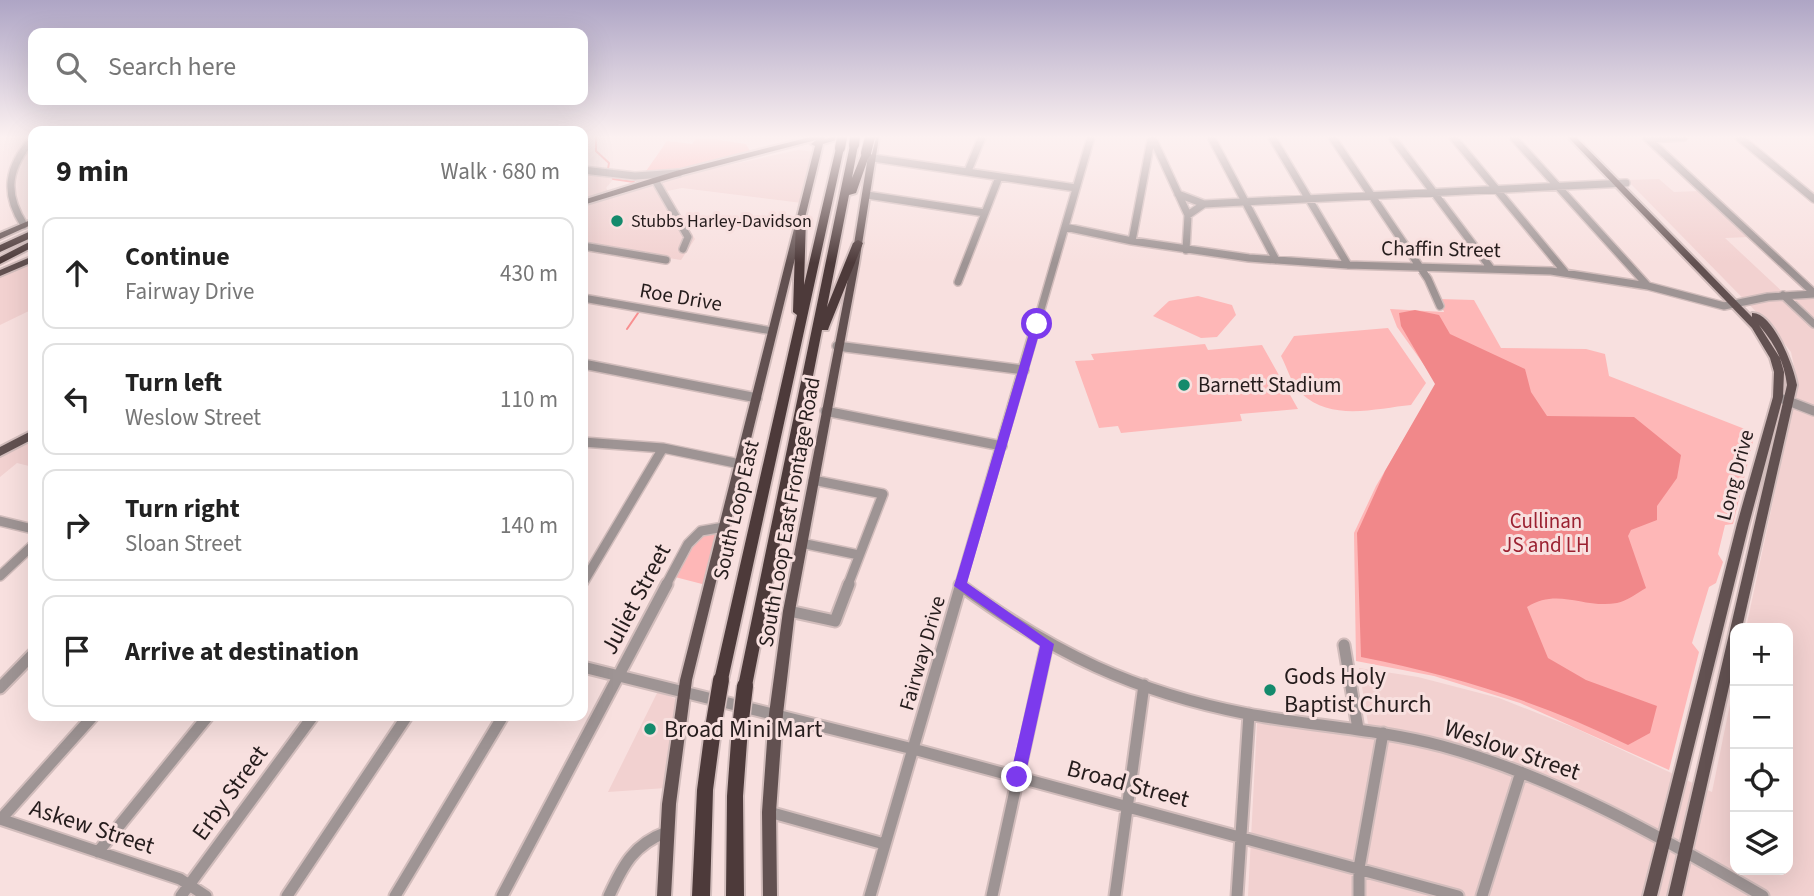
<!DOCTYPE html>
<html lang="en">
<head>
<meta charset="utf-8">
<style>
  body { margin:0; font-family:"Source Sans 3",sans-serif; background:#f2f2f2; color:#222 }
  .controls { position:absolute; right:21px; bottom:21px; display:grid; overflow:hidden; border-radius:14px; box-shadow:0 7px 28px #0002 }
  .controls button { width:63px; height:63px; display:grid; place-items:center; padding:0; border:0; border-bottom:2px solid #e0e0e0; background:#fff; color:#222; font:35px sans-serif }
  .stop { position:absolute; width:21px; height:21px; margin:-16px; border:5px solid #7c3aed; border-radius:50%; background:#fff }
  .stop.end { background:#7c3aed; border-color:#fff; box-shadow:0 2px 7px #0008 }
  .list { margin:0; padding:0; list-style:none }
  h2 { display:flex; justify-content:space-between; align-items:center; height:91px; margin:0; padding:0 28px; font-size:30px }
  h2 small { font-size:23px; font-weight:400; color:#767676 }
  .list li { display:grid; grid-template-columns:46px 1fr auto; gap:21px; align-items:center; box-sizing:border-box; height:112px; margin:0 14px 14px; padding:0 14px; border:2px solid #e0e0e0; border-radius:14px }
  .list b { display:block; font-size:26px; white-space:nowrap }
  .list p { margin:0; font-size:23px; white-space:nowrap; color:#767676 }
  .list em { font-size:23px; font-style:normal; color:#767676 }
  .icon { flex:none; width:38px; height:38px; fill:none; stroke:currentColor; stroke-width:2; stroke-linecap:round; stroke-linejoin:round }
  .map { position:relative; flex:none; width:1814px; height:896px; overflow:hidden }
  .search { position:absolute; background:#fff; box-shadow:0 7px 28px #0002; left:28px; top:28px; width:560px; height:77px; display:flex; align-items:center; gap:18px; box-sizing:border-box; padding:0 24px; border-radius:14px; color:#767676; font-size:26px }
  .panel { position:absolute; background:#fff; box-shadow:0 7px 28px #0002; left:28px; top:126px; width:560px; height:595px; border-radius:14px }
  .map>svg:first-child { display:block }
  .built { fill:#f2d1d0 }
  .green { fill:#feb7b7 }
  .forest { fill:#f1888a }
  .lines { fill:none; stroke-linecap:round; stroke-linejoin:round }
  .stream { stroke:#f88f90; stroke-width:2 }
  .minor-far2-casing { stroke:#d2bdbc; stroke-width:10 }
  .minor-far1-casing { stroke:#d2bdbc; stroke-width:12 }
  .minor-casing { stroke:#d2bdbc; stroke-width:15 }
  .major-casing { stroke:#d2bdbc; stroke-width:4 }
  .highway-casing { stroke:#d2bdbc; stroke-width:4 }
  .minor-far2 { stroke:#9e9494; stroke-width:7 }
  .minor-far1 { stroke:#9e9494; stroke-width:9 }
  .minor { stroke:#9e9494; stroke-width:11 }
  .major { fill:#625151; fill-rule:evenodd }
  .highway { fill:#4d3a3a; fill-rule:evenodd }
  .highway-bridge-far1-casing { stroke:#d2bdbc; stroke-width:12; stroke-linecap:butt }
  .highway-bridge-casing { stroke:#d2bdbc; stroke-width:19; stroke-linecap:butt }
  .highway-bridge-far1 { stroke:#4d3a3a; stroke-width:10 }
  .highway-bridge { stroke:#4d3a3a; stroke-width:16 }
  .route { fill:#7c3aed }
  .poi-dot { fill:#148a6c; stroke:#f8e0df; stroke-width:2.5 }
  .labels { text-anchor:middle; dominant-baseline:central; stroke-width:6; stroke-linejoin:round; paint-order:stroke }
  .far-poi-label { font-size:18px; fill:#251c1c; stroke:#f8e0df; text-anchor:start }
  .street-label { font-size:21px; fill:#251c1c; stroke:#f8e0df }
  .poi-label { font-size:21px; fill:#251c1c; stroke:#f8e0df; text-anchor:start }
  .park-label { font-size:21px; fill:#9b2131; stroke:#f8e0df }
  .near-street-label { font-size:24px; fill:#251c1c; stroke:#f8e0df }
  .near-poi-label { font-size:24px; fill:#251c1c; stroke:#f8e0df; text-anchor:start }
</style>
</head>
<body>
<div class="map">
<svg width="1814" height="896" viewBox="0 0 1814 896">
  <rect width="100%" height="100%" fill="#f8e0df"/>
  <path class="built" d="M798,150L815,152L802,203L682,188L667,191L695,239L681,260L583,244V207L683,175Z
    M583,172L616,176L606,188L608,191L583,200Z
    M1659,179L1674,192L1699,191L1749,237L1725,238L1790,299L1814,298V896H1248L1257,723L1370,736L1359,668L1418,677L1499,698L1575,728L1712,792L1735,680V870H1788V628H1746L1798,384L1791,352L1773,329L1627,180Z
    M33,260V309L0,325V275Z
    M33,438V467L17,463L0,477V456Z
    M658,691L678,700L666,788L608,792Z"/>
  <path class="green" d="M698,137L746,144L750,151L676,171L644,174L667,141L692,144Z
    M1198,296L1232,305L1236,315L1217,337L1201,338L1153,316L1169,301Z
    M1439,299L1474,300L1501,348L1586,349L1605,354L1609,376L1755,433L1733,524L1725,525L1718,554L1723,562L1716,583L1709,587L1692,643L1699,652L1669,770L1520,703L1434,676L1356,661L1354,533L1376,486L1437,383L1397,327L1390,309L1444,312Z
    M1388,328L1426,383L1411,405C1378,408 1332,422 1302,394C1292,386 1287,367 1281,356L1294,336Z
    M1205,344L1208,350L1262,345L1298,409L1240,414L1242,421L1121,433L1118,426L1099,428L1075,361L1094,360L1091,354Z
    M705,532H720L706,585L675,577L694,541Z"/>
  <path class="forest" d="M1415,310L1439,315L1450,334L1525,369L1531,392L1547,416L1634,417L1681,455L1677,478L1657,506V520L1631,530L1628,536L1646,588C1637,593 1627,601 1617,603C1584,609 1558,587 1527,607L1548,658L1586,680L1657,706L1650,733L1628,745C1543,703 1453,675 1361,657L1357,533L1385,471L1435,384L1401,326L1399,313Z"/>
  <g class="lines">
    <path class="stream" d="M596,137V151L609,163L608,169
      M613,179L634,182
      M627,329L638,313"/>
    <g class="minor-far2-casing">
      <path id="minor-far2" d="M1152,137L1188,215L1186,250
        M1211,137L1276,260
        M1272,137L1348,265
        M1332,137L1428,279L1440,306
        M1392,137L1490,267
        M1453,137L1565,272
        M1513,137L1648,286
        M1646,137L1814,293
        M1739,137L1814,199
        M1648,139L1684,137
        M873,158L1076,188
        M583,170L635,176L679,173
        M968,171L982,137
        M655,180L688,237L683,249
        M1178,194L1204,204
        M867,195L985,213
        M1188,215L1204,204L1626,183
        M24,225C3,192 8,167 33,138
        M1065,227L1132,241L1249,258L1348,265L1551,271L1648,286L1724,306L1768,297L1814,294
        M1132,241L1151,140
        M583,246L666,260
        M958,282L999,177
        M1783,295L1814,324
        M583,298L772,331
        M1033,337L1091,137"/>
    </g>
    <g class="minor-far1-casing">
      <path id="minor-far1" d="M837,346L1024,370
        M583,364L757,398
        M1783,399L1814,411
        M825,411L1002,446
        M583,442L663,448L740,464
        M813,480L883,494L848,585
        M0,521L33,529
        M801,543L859,555
        M0,576L33,545
        M583,583L663,448
        M666,585L688,544L701,531L724,527
        M960,585L1033,335"/>
    </g>
    <g class="minor-casing">
      <path id="minor" d="M960,585C1053,653 1134,692 1248,714C1312,726 1378,729 1442,746C1556,777 1661,837 1763,896
        M789,611L835,621L849,584
        M1344,645L1358,729
        M583,667L913,749L1458,896
        M0,688L33,654
        M769,812L884,844
        M0,819L180,879L206,896
        M1,819L93,716
        M98,852L208,716
        M181,896L313,716
        M287,896L407,716
        M395,896L503,716
        M502,896L667,584
        M609,896C623,865 634,844 667,832
        M870,896L961,584
        M992,896L1047,644
        M1115,896L1144,685
        M1237,896L1249,714
        M1359,896V868L1383,733
        M1482,896L1521,772"/>
    </g>
    <g class="major-casing">
      <path id="major" d="M810,137H825L824,139L833,137H846L823,144L692,680L676,804L671,896H657L662,804L680,680L815,146L811,144L816,140L682,175L583,205V200L676,171Z
        M871,137H879L859,263L795,611L783,714L776,812L777,896H763L762,812L769,714L783,611L851,263Z
        M1568,137H1576L1752,317V313C1773,312 1794,367 1797,385L1742,628H1735V660L1682,896H1668L1787,385C1784,361 1775,344 1759,325L1780,358L1784,372L1783,397L1749,524L1657,896H1643L1737,524L1773,397L1774,372L1770,358L1752,328Z
        M33,219V224L0,239V233Z
        M33,256V262L0,276V270Z
        M33,430V439L0,456V447Z"/>
    </g>
    <g class="highway-casing">
      <path id="highway" d="M854,142L858,145L852,178L863,151L870,153L856,193L849,195L827,307L853,243L858,240L863,243L829,327L828,330H822L752,686L750,691L745,693L740,691L738,686L850,145Z
        M840,145L844,148L728,680L726,685L721,687L716,685L714,680L797,315L793,312L796,218L801,215L806,218L804,285L836,148Z
        M33,230V237L0,252V245Z
        M33,240V247L0,264V257Z
        M714,715L719,717L722,722L713,790L710,896H692L697,790L706,722L709,717Z
        M740,721L745,723L748,728L743,796L744,896H726L727,796L732,728L735,723Z"/>
    </g>
    <use href="#minor-far2" class="minor-far2"/>
    <use href="#minor-far1" class="minor-far1"/>
    <use href="#minor" class="minor"/>
    <use href="#major" class="major"/>
    <use href="#highway" class="highway"/>
    <g class="highway-bridge-far1-casing">
      <path id="highway-bridge-far1" d="M854,145L855,137
        M840,148L842,137
        M866,153L870,137"/>
    </g>
    <g class="highway-bridge-casing">
      <path id="highway-bridge" d="M714,722L721,680
        M740,728L745,686"/>
    </g>
    <use href="#highway-bridge-far1" class="highway-bridge-far1"/>
    <use href="#highway-bridge" class="highway-bridge"/>
  </g>
  <linearGradient id="sky" x2="0" y2="1"><stop stop-color="#aea5c5"/><stop offset="0.52" stop-color="#fcf1f1"/><stop offset="1" stop-color="#fcf1f1" stop-opacity="0"/></linearGradient>
  <rect width="1814" height="263" fill="url(#sky)"/>
  <path class="route" d="M1037,321L1042,324L967,583L1054,644L1025,777L1017,784L1010,777L1040,646L954,586L1032,324Z"/>
  <g class="poi-dot">
    <circle cx="617" cy="221" r="7"/>
    <circle cx="1184" cy="385" r="7"/>
    <circle cx="1270" cy="690" r="7"/>
    <circle cx="650" cy="729" r="7"/>
  </g>
  <g class="labels">
    <g class="far-poi-label">
      <text x="631" y="221">Stubbs Harley-Davidson</text>
    </g>
    <g class="street-label">
      <text transform="translate(1441 249) rotate(1)">Chaffin Street</text>
      <text transform="translate(681 297) rotate(10)">Roe Drive</text>
      <text transform="translate(1735 475) rotate(-75)">Long Drive</text>
      <text transform="translate(736 510) rotate(-77)">South Loop East</text>
      <text transform="translate(789 512) rotate(-80)">South Loop East Frontage Road</text>
      <text transform="translate(922 653) rotate(-74)">Fairway Drive</text>
    </g>
    <g class="poi-label">
      <text x="1198" y="385">Barnett Stadium</text>
    </g>
    <g class="park-label">
      <text x="1546" y="521">Cullinan<tspan x="1546" dy="24">JS and LH</tspan></text>
    </g>
    <g class="near-street-label">
      <text transform="translate(636 599) rotate(-62)">Juliet Street</text>
      <text transform="translate(1512 750) rotate(19)">Weslow Street</text>
      <text transform="translate(1128 784) rotate(15)">Broad Street</text>
      <text transform="translate(230 793) rotate(-54)">Erby Street</text>
      <text transform="translate(92 827) rotate(18)">Askew Street</text>
    </g>
    <g class="near-poi-label">
      <text x="1284" y="676">Gods Holy<tspan x="1284" dy="28">Baptist Church</tspan></text>
      <text x="664" y="729">Broad Mini Mart</text>
    </g>
  </g>
</svg>
<div class="controls">
<button>+</button>
<button>−</button>
<button><svg class="icon" aria-label="locate" viewBox="0 0 24 24"><circle cx="12" cy="12" r="6"/><path d="M12 2v4M12 18v4M2 12h4M18 12h4"/></svg></button>
<button><svg class="icon" aria-label="layers" viewBox="0 0 24 24"><path d="M12 4l9 5-9 5-9-5zM3 14l9 5 9-5"/></svg></button>
</div>
<div class="stop" style="left:1037px;top:324px"></div>
<div class="stop end" style="left:1017px;top:777px"></div>
<div class="search"><svg class="icon" aria-label="search" viewBox="0 0 24 24"><circle cx="10" cy="10" r="6"/><path d="M15 15l6 6"/></svg>Search here</div>
<section class="panel">
<h2>9 min<small>Walk · 680 m</small></h2>
<ul class="list">
<li><svg class="icon" aria-label="ahead" viewBox="0 0 24 24"><path d="M12 20V5M6 11l6-6 6 6"/></svg><div><b>Continue</b><p>Fairway Drive</p></div><em>430 m</em></li>
<li><svg class="icon" aria-label="left" viewBox="0 0 24 24"><path d="M17 20v-9H6M10 6l-5 5 5 5"/></svg><div><b>Turn left</b><p>Weslow Street</p></div><em>110 m</em></li>
<li><svg class="icon" aria-label="right" viewBox="0 0 24 24"><path d="M7 20v-9h11M14 6l5 5-5 5"/></svg><div><b>Turn right</b><p>Sloan Street</p></div><em>140 m</em></li>
<li><svg class="icon" aria-label="arrive" viewBox="0 0 24 24"><path d="M6 21V4h12l-3 4 3 4H6"/></svg><div><b>Arrive at destination</b></div></li>
</ul>
</section>
</div>
</body>
</html>
